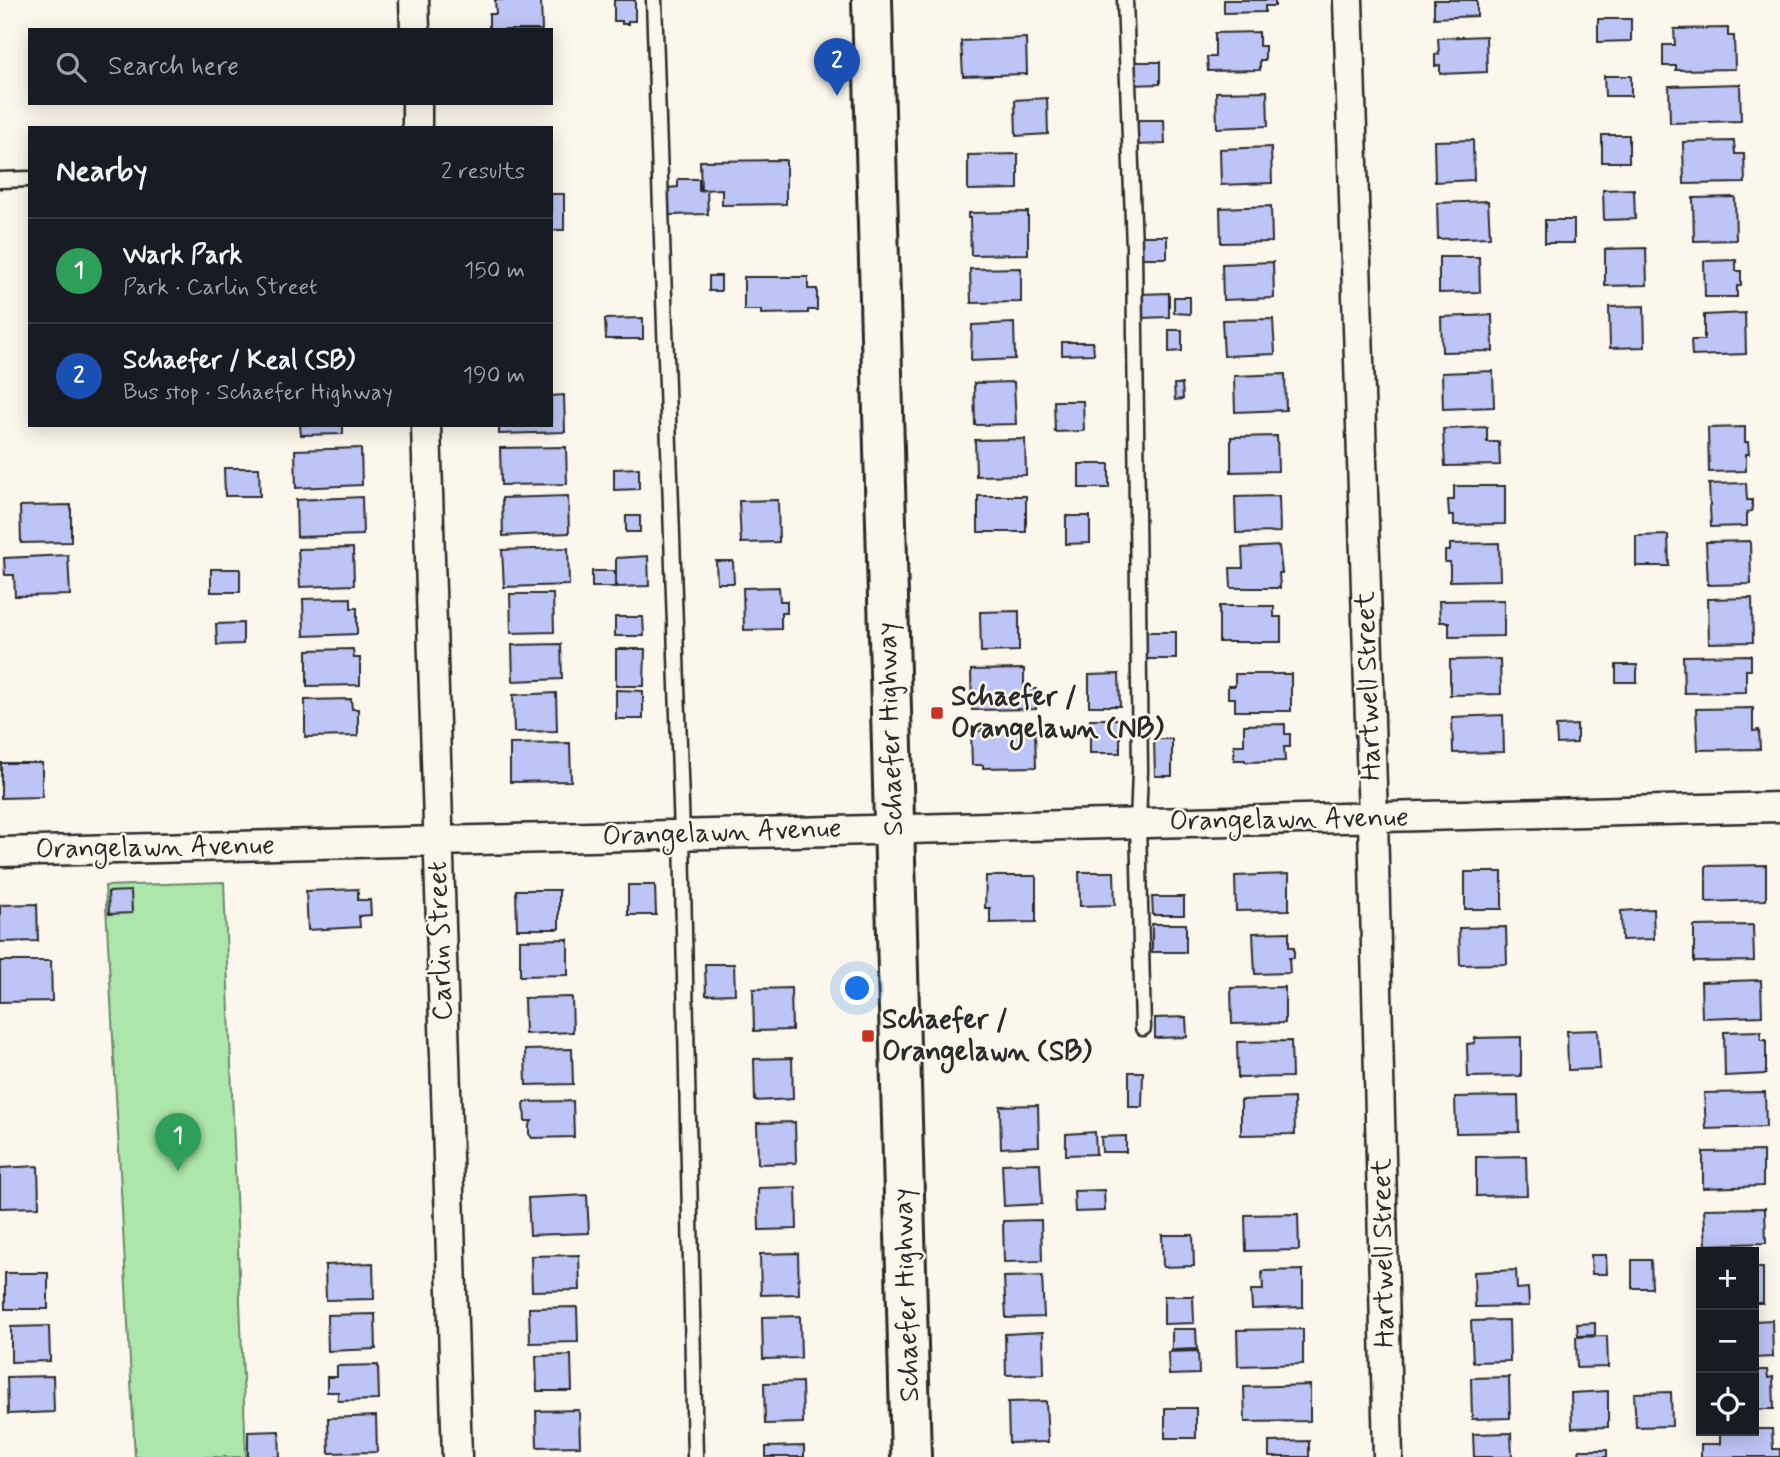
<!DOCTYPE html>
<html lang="en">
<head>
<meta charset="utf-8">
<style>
  body { margin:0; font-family:Mynerve,sans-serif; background:#20242c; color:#f1f3f6 }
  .controls { position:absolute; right:21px; bottom:21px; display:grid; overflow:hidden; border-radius:0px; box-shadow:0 4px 18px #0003 }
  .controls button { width:63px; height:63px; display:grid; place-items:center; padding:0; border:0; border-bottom:2px solid #363941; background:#171b24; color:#f1f3f6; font:35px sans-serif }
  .you { position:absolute; left:858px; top:989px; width:24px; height:24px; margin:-18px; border:5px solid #fff; border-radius:50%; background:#1a73e8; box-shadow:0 0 0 10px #1a73e833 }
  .badge { display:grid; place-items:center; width:46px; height:46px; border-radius:50%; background:#ea580c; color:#fff; font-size:23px; font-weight:700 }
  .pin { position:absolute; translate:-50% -58px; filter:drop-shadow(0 2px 4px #0008) }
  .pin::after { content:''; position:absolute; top:37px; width:24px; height:21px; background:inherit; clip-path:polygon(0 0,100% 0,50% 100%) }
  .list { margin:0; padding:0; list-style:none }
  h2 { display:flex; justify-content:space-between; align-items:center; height:91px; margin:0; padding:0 28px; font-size:30px }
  h2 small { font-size:23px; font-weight:400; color:#9ea1a6 }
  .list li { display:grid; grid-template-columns:46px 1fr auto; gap:21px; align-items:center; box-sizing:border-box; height:105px; padding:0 28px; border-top:2px solid #363941 }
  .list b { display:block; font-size:26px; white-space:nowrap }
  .list p { margin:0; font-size:23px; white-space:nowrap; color:#9ea1a6 }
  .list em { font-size:23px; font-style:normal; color:#9ea1a6 }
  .icon { flex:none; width:38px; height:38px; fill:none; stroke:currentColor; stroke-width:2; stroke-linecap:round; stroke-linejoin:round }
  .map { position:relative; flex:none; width:1780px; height:1457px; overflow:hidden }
  .search { position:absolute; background:#171b24; box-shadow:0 4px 18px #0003; left:28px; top:28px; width:525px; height:77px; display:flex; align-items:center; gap:18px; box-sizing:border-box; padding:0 24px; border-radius:0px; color:#9ea1a6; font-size:26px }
  .panel { position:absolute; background:#171b24; box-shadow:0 4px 18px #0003; left:28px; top:126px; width:525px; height:301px; border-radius:0px }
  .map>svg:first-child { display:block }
  .green { fill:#ade6ab; stroke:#6c886b; stroke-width:2 }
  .building { fill:#bdc5f6; stroke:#2b2b2b; stroke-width:2 }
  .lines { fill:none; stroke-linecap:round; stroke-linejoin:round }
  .service-casing { stroke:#2b2b2b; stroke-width:19 }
  .minor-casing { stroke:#2b2b2b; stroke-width:33 }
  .secondary-casing { stroke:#2b2b2b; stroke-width:44 }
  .service { stroke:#fbf7ec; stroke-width:14 }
  .minor { stroke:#fbf7ec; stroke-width:28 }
  .secondary { stroke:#fbf7ec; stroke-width:38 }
  .poi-dot { fill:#c8321e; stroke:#fbf7ec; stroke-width:2.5 }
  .labels { text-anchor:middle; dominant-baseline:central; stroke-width:5; stroke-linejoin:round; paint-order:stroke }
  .street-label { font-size:28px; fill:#2b2b2b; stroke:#fbf7ec }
  .poi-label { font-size:28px; font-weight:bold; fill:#2b2b2b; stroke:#fbf7ec; text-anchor:start }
</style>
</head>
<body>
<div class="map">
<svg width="1780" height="1457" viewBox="0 0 1780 1457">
  <rect width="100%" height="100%" fill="#fbf7ec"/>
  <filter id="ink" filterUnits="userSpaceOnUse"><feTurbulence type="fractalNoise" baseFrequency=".0143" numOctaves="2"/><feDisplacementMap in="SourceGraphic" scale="14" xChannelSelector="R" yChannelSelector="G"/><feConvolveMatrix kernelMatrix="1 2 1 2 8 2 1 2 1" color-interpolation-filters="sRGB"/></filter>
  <g filter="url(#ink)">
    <path class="green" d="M224,882L246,1457H135L105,886Z"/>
    <path class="building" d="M495,0H541L542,30H489V14H496Z
      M614,0H635V21H628V24H622V21H614Z
      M1224,0H1275V6H1265V12L1224,13Z
      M1434,0H1477V16L1434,18Z
      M1598,19H1631V41L1598,42Z
      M1728,28V36H1734L1735,69L1676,70V66H1663V45H1675L1674,29Z
      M1259,32V46H1265V60H1260V70L1208,71L1207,57H1215V33Z
      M1486,36L1487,72L1440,74V65L1435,66V55L1439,54L1438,38Z
      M1026,38L1027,74L963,76L961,41Z
      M1131,62H1160V84L1131,85Z
      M1604,76H1631V96H1605Z
      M1740,84L1741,121L1670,123L1669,86Z
      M1267,91L1268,126L1217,128L1216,92Z
      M1047,98L1048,134L1016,136L1015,100Z
      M1134,120H1164L1165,144L1134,145Z
      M1602,135H1629V162H1602Z
      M1473,140L1474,180L1435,182L1434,141Z
      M1734,141L1735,154H1744L1745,183L1684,184L1683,142Z
      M1271,147L1272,183L1221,185L1220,149Z
      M1018,154V189L968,190V155Z
      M786,160V204L722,205V189L701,190L700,161Z
      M678,179H699V191L707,190L708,214L669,215L668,188L678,187Z
      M1634,189L1635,219L1604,220L1603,190Z
      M551,194H564V230H551Z
      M1735,197L1736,240L1694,241L1693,198Z
      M1488,201L1490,237L1438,239L1437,203Z
      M1271,206L1272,242L1221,243L1220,208Z
      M1028,212V254L971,255L970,218H968V213Z
      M1545,220H1574V243H1545Z
      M1137,236H1167V258H1138Z
      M1646,248L1647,285L1605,286V249Z
      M1439,257H1479L1480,292L1439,293Z
      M1736,260V271H1741V286H1737V297H1705L1704,261Z
      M1273,262L1274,298L1223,300L1222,264Z
      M1021,268V302L971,303L970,269Z
      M709,276H721V291H709Z
      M744,277H808V289H817V310H808V313L761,314V310H744Z
      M1169,293V317L1140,318V294Z
      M1174,297H1190V314L1174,313Z
      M1644,306L1645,347L1610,348L1609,307Z
      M1745,313L1746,354L1692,356L1691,340H1704V315Z
      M1492,315L1493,351L1442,352L1441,317Z
      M643,318V339H606L605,319Z
      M1273,319L1275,354L1224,356L1222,320Z
      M1014,323L1015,359L971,361L972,325Z
      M1169,330H1182V351L1169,352Z
      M1062,342H1093L1094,354L1062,355Z
      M1493,371L1494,407L1443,409L1442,373Z
      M1285,374L1286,410L1235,412L1234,376Z
      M1014,382L1016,424L975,425L974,383Z
      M1174,384H1182L1183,399L1175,400Z
      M564,395L565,432L499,434V425H551V396Z
      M1054,401H1083L1084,431L1055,432Z
      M300,425H343V434L301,435Z
      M1487,427V442H1499L1500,465L1445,466L1443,429Z
      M1745,427V442H1748L1749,454H1746V471L1709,472L1708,428Z
      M1277,436L1278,471L1231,472V437Z
      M1025,439L1026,475L976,476L975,440Z
      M566,447L567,484L501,485L500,448Z
      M361,448L362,485L296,488L295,450Z
      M1079,464H1109V488H1079Z
      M224,468H259L260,496H225Z
      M639,468V489L614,490V469Z
      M1746,483L1747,500H1752V511L1747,512V526L1711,527L1709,484Z
      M1454,486H1505V524L1454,525V515H1449L1448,500H1454Z
      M568,496L569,533L503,536L502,498Z
      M978,496H1026V532H978Z
      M1279,496L1280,532L1236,533L1235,497Z
      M362,497L363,535L297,537L296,500Z
      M778,500L779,542L741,543L739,501Z
      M71,505V542L21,543L20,506Z
      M626,516H640V532H626Z
      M1066,516H1090V543L1066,544Z
      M1668,535L1669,566H1636V536Z
      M1750,541L1751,584L1708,585L1706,542Z
      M1499,543L1500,580L1450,581V562H1445V551H1450V544Z
      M1279,546L1282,573H1279L1280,588H1231L1230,568H1243L1242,548Z
      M353,548L354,585L300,587L298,549Z
      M568,548L569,585L504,587L502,550Z
      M68,555L70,595L15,596L14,575H5L4,558Z
      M648,556L649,586L616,587V558Z
      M716,561H733L734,583H717Z
      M211,569H240V592H211Z
      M592,571H615V587H592Z
      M779,587L780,601H787V613H781V629L744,630L743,588Z
      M510,594H553L554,632L511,633Z
      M351,598V608H357V634L304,636L303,599Z
      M1752,598L1753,642L1709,643L1708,599Z
      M1504,600V636L1449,637V622H1440L1439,601Z
      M1219,606H1274V617H1281V642H1219Z
      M1019,611V651L981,652L980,612Z
      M615,617H643L644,636H615Z
      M243,623V644L217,645L216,624Z
      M1146,632H1176V659H1146Z
      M561,644L562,679L513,681L512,645Z
      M353,649L354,658H360V685L307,686V650Z
      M616,649H645L644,686H616Z
      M1751,655V670H1746V692L1684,693L1683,656Z
      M1500,659L1501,694L1450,695V660Z
      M1616,665H1637V682H1616Z
      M1024,669V689H1036V709L972,710L971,670Z
      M1119,674L1120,706H1089V675Z
      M1235,674H1291V711H1235V698H1228V686H1235Z
      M616,690L643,691V719H616Z
      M556,693L557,731L514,732L513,695Z
      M351,699L352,709H358V736L305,737V700Z
      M1753,708V731L1759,730L1760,749L1698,750L1696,709Z
      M1503,715L1504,752L1453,753L1452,717Z
      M1090,719H1120V753H1090Z
      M1285,724V734H1290V747H1284L1285,761L1245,762V760H1234V745H1244V725Z
      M1577,725V743L1557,744L1556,726Z
      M1035,727L1036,767L983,768V765H972L971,731H982V729Z
      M1154,739H1172V776H1155Z
      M570,743L571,781L510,782V744Z
      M1,763H42V797L1,798Z
      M1766,865V900L1706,902V866Z
      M1079,872H1114L1115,905L1080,906Z
      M1465,872H1502V909H1465Z
      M1289,874V910L1236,911L1235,876Z
      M986,876H1036V922L990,923V908H985Z
      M628,885H655L656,915H628Z
      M358,889V900H370L371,915L359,916L360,927L308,930L306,891Z
      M516,890H559V929H517Z
      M131,891L132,913L109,914L108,892Z
      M1152,897H1184V915H1153Z
      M37,904L38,941L0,942V905Z
      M1653,909L1654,939L1622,940L1621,911Z
      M1152,924H1186V952H1152Z
      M1753,925L1754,961L1694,962V926Z
      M1506,927L1507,964L1460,965L1459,928Z
      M1289,932V947H1294V958H1289L1290,973L1255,974L1253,933Z
      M568,939V975L520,976V940Z
      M0,961H51L52,1001L0,1002Z
      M705,964H734L735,994L706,995Z
      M1761,980L1762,1016L1702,1018L1701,982Z
      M1285,987V1023L1232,1024L1231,988Z
      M791,988L792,1030L754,1031L753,989Z
      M572,997L573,1032L525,1034L524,998Z
      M1186,1017L1187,1037L1155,1038V1018Z
      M1598,1030L1600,1069L1568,1070L1567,1031Z
      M1761,1031V1040H1766V1074L1725,1076L1724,1032Z
      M1521,1037V1076L1468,1077L1467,1044L1475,1043V1038Z
      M1291,1041L1292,1077L1238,1078L1237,1042Z
      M572,1049L573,1084L526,1085L525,1050Z
      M792,1058L793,1099L755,1101L754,1059Z
      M1129,1072H1143L1142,1107H1129Z
      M1765,1092L1766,1127L1706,1129L1704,1093Z
      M1518,1096L1519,1132L1456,1133L1455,1097Z
      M1294,1098L1295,1134L1241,1135V1100Z
      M573,1101L574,1137L532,1138L529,1134V1125L532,1121H525L524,1102Z
      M1038,1105L1039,1146L1001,1148L1000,1106Z
      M795,1122L796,1163L758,1164L757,1123Z
      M1095,1132L1096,1154L1066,1155V1134Z
      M1126,1136V1152H1102L1101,1137Z
      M1763,1151V1186L1703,1188V1152Z
      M1526,1156L1527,1195L1476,1196V1157Z
      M1040,1163L1042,1204L1004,1206L1002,1164Z
      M38,1166L39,1207L0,1208V1168Z
      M796,1187L797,1229L759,1230L758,1188Z
      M1104,1190L1105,1211L1075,1212L1074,1191Z
      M587,1195L589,1233L530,1235L528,1198Z
      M1765,1208L1766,1243L1706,1245L1704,1209Z
      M1298,1214L1299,1250L1246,1251L1245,1215Z
      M1041,1220L1042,1261L1004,1262L1003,1221Z
      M1162,1235H1193L1194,1266L1163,1267Z
      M798,1253L799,1294L761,1295L760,1254Z
      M579,1255L580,1290L532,1291L531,1256Z
      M1591,1255H1606L1607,1274H1592Z
      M1632,1260H1651L1652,1288H1632Z
      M373,1263L374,1299L326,1300L325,1265Z
      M1754,1268H1763V1303H1754Z
      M1303,1270V1307L1252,1309L1251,1290H1263L1262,1271Z
      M1516,1270L1517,1289L1528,1288L1529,1306L1475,1307L1474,1272Z
      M5,1273H48V1309H5Z
      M1042,1276L1044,1317L1006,1318L1004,1277Z
      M1164,1296H1193L1194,1323L1164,1324Z
      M577,1307L578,1342L530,1343L529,1308Z
      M375,1314L376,1349L328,1351L327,1315Z
      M800,1316L801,1358L763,1359L762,1317Z
      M1509,1320L1510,1361L1473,1362L1471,1321Z
      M1772,1320L1773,1357L1754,1358V1321Z
      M1595,1323V1335L1578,1336L1577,1324Z
      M49,1326L50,1361L11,1362V1327Z
      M1172,1329H1196L1197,1349L1172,1350Z
      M1303,1329V1364L1238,1366L1237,1330Z
      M1043,1332L1044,1374L1006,1375L1005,1334Z
      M1607,1336L1608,1367L1577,1368L1576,1337Z
      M1198,1351L1199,1374L1169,1375L1168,1352Z
      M571,1355L572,1391H537L536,1356Z
      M378,1365L379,1400L338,1401V1392H327V1377H337V1366Z
      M1754,1370H1767L1768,1378L1773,1377L1774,1409H1754Z
      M53,1376L54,1412L8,1414L7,1377Z
      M1509,1377L1510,1418L1472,1419L1471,1378Z
      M802,1382L803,1423L765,1424L764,1383Z
      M1310,1385V1421L1245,1422L1244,1387Z
      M1608,1391V1427L1572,1428L1571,1393Z
      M1671,1392L1672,1426L1636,1427L1634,1393Z
      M1046,1401L1048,1442L1009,1443L1008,1402Z
      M1165,1408H1196V1438H1165Z
      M579,1410L580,1446L537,1447L536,1411Z
      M376,1416L377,1452L329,1453L328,1418Z
      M1754,1429H1772L1773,1449H1780V1457H1701V1444H1720V1431Z
      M279,1431L280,1457H248V1432Z
      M1511,1433L1512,1457H1474L1473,1434Z
      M1309,1441V1457H1269V1442Z
      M804,1446V1457H766V1447Z
      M1579,1450H1607V1457H1580Z"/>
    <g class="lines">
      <g class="service-casing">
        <path id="service" d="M654,0L682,834L695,1457
          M1125,0L1134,248L1140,771L1138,823L1143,1028
          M0,180L30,179"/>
      </g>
      <g class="minor-casing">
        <path id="minor" d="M414,0L415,30
          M1348,0L1373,819L1388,1457
          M417,103V128
          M426,425L457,1457
          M0,852L1780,807"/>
      </g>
      <g class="secondary-casing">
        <path id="secondary" d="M872,0L911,1457"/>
      </g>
      <use href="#service" class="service"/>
      <use href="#minor" class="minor"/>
      <use href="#secondary" class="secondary"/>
    </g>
  </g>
  <g class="poi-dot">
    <rect x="930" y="706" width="14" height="14" rx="3.5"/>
    <rect x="861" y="1029" width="14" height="14" rx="3.5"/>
  </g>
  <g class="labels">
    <g class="street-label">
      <text transform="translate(1369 686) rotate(-92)">Hartwell Street</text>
      <text transform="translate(891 729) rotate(-92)">Schaefer Highway</text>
      <text transform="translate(1289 820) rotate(-1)">Orangelawn Avenue</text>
      <text transform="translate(722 833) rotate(-2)">Orangelawn Avenue</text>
      <text transform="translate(155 848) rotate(-1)">Orangelawn Avenue</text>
      <text transform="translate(441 941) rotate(-92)">Carlin Street</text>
      <text transform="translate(1384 1253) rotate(-91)">Hartwell Street</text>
      <text transform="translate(907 1295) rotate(-92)">Schaefer Highway</text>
    </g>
    <g class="poi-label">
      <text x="951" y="697">Schaefer /<tspan x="951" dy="32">Orangelawn (NB)</tspan></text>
      <text x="882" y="1020">Schaefer /<tspan x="882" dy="32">Orangelawn (SB)</tspan></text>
    </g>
  </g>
</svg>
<div class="controls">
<button>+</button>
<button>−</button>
<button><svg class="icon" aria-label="locate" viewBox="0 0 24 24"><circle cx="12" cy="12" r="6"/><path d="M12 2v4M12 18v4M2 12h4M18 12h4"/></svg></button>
</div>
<div class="you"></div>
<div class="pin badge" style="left:178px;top:1171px;background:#2e9e5b">1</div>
<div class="pin badge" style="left:837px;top:96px;background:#1a4fb4">2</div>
<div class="search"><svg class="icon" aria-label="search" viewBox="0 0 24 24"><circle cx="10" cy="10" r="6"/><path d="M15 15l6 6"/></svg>Search here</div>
<section class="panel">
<h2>Nearby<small>2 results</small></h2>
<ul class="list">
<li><span class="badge" style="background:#2e9e5b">1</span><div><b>Wark Park</b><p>Park · Carlin Street</p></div><em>150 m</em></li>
<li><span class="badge" style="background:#1a4fb4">2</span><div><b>Schaefer / Keal (SB)</b><p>Bus stop · Schaefer Highway</p></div><em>190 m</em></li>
</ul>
</section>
</div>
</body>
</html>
